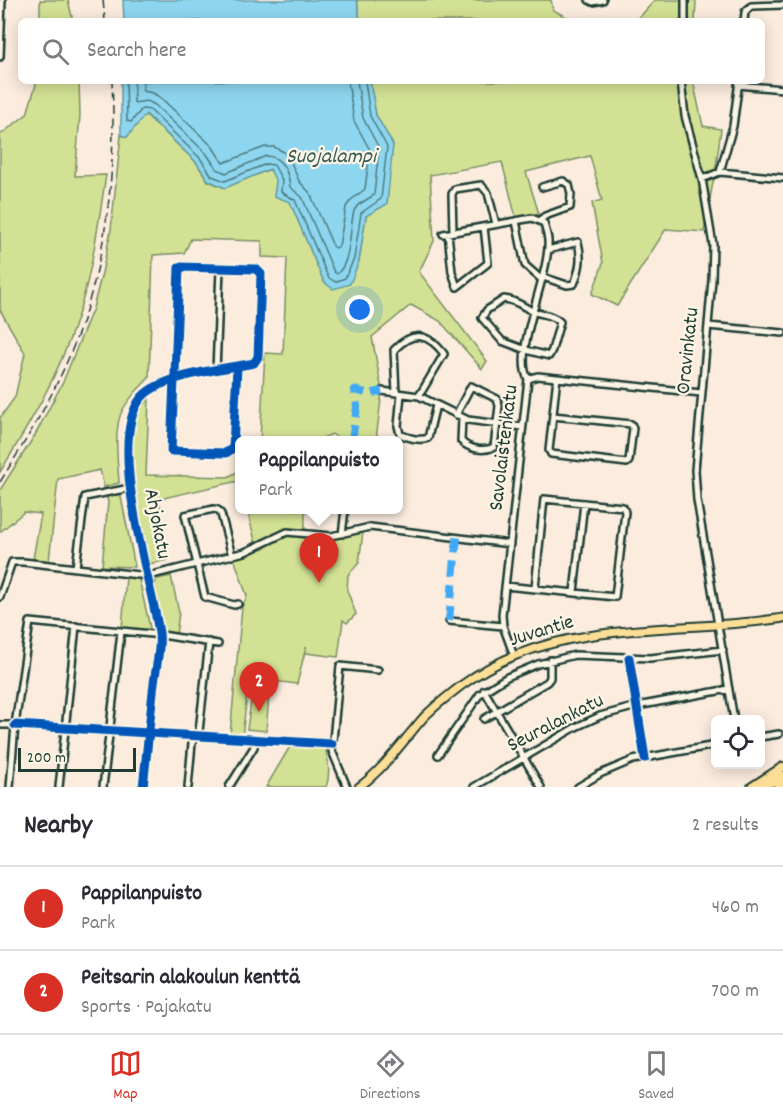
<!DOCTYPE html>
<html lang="en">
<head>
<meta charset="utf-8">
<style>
  body { margin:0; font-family:Dekko,sans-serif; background:#f7f7f7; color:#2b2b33 }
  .controls { position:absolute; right:18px; bottom:18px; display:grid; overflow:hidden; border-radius:9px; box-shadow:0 3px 15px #0003 }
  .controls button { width:54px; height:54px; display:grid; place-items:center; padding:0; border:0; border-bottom:2px solid #e1e1e2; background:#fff; color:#2b2b33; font:30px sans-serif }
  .scale { position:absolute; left:18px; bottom:15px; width:118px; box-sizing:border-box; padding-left:6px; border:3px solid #1f3d34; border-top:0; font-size:16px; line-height:21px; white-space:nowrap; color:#1f3d34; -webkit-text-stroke:4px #fcf5e5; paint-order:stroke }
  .you { position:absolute; left:360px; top:310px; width:21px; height:21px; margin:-15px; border:4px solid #fff; border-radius:50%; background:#1a73e8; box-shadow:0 0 0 9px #1a73e833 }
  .badge { display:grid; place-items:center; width:39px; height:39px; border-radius:50%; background:#d93025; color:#fff; font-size:20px; font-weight:700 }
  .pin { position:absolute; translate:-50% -50px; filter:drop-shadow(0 2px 3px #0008) }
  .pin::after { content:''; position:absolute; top:32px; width:21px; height:18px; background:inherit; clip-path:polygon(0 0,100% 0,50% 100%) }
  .popup { position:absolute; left:235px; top:436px; width:168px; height:78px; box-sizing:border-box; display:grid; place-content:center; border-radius:9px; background:#fff; filter:drop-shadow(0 2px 4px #0005); font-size:20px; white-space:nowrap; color:#7c7c81 }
  .popup b { font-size:22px; color:#2b2b33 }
  .popup::after { content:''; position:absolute; left:50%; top:100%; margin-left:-12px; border:12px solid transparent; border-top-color:#fff }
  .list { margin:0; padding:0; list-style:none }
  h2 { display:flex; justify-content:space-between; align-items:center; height:78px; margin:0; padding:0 24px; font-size:26px }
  h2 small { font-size:20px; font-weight:400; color:#7c7c81 }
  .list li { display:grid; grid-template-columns:39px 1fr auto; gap:18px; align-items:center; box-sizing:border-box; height:84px; padding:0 24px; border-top:2px solid #e1e1e2 }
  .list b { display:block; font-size:22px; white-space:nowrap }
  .list p { margin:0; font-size:20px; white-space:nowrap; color:#7c7c81 }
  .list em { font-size:20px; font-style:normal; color:#7c7c81 }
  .icon { flex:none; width:33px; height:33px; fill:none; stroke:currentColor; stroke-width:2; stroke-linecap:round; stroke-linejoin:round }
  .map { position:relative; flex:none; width:783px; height:787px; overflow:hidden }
  .search { position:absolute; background:#fff; box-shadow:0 3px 15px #0003; left:18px; right:18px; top:18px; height:66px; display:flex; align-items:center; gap:15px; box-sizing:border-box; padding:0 21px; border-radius:9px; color:#7c7c81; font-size:22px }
  .sheet { height:246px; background:#fff }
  nav { display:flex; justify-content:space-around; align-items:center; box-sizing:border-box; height:84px; border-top:2px solid #e1e1e2; background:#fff; font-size:16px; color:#7c7c81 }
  nav a { display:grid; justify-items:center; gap:3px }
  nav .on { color:#d93025 }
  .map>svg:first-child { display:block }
  .green { fill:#d3e194; stroke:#798f64; stroke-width:1.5 }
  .water { fill:#8ed6ef; stroke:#6299a4; stroke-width:1.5 }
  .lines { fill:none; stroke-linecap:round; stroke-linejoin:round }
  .shore { stroke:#4b7a7f; stroke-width:1.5 }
  .minor-casing { stroke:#1f3d34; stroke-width:10 }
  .major-casing { stroke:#1f3d34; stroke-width:11 }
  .highway-casing { stroke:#1f3d34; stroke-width:12 }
  .minor { stroke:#fcf5e5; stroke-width:5 }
  .major { stroke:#fdde96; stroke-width:7 }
  .highway { stroke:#fdde96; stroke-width:8 }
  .rail { stroke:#1f3d34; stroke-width:1.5; stroke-dasharray:9 4.5; stroke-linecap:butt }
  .quiet { stroke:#3fa9f5; stroke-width:8; stroke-dasharray:15 8; stroke-linecap:butt }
  .cycleway-casing { stroke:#fcf5e5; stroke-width:13 }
  .cycleway { stroke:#0057b8; stroke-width:9 }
  .labels { text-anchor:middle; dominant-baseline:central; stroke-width:4.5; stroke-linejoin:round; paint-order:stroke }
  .street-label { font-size:21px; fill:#1f3d34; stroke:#fcf5e5 }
  .water-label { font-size:22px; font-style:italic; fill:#355c59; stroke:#fcf5e5 }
</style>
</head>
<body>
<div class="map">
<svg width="783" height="787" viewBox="0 0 783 787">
  <rect width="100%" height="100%" fill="#fbecde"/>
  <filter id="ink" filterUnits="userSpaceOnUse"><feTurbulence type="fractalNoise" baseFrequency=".0167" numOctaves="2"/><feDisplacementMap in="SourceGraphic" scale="12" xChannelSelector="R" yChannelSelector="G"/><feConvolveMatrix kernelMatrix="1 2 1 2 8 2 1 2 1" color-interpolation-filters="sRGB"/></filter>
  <g filter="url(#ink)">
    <path class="green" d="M40,0H68L73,21H40Z
      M357,0H551L553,10L574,21H360Z
      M655,0H696L695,21H630L637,20Z
      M37,81H79L80,115L75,176L106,175C98,225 92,276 75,324C58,376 29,425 0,472V418L15,397L25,353L0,310V135L27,114Z
      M370,81H693L703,126L721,129L716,166L704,232L666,229L617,306L592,294L603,263L592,203L602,200L590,156L526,172L539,214L516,218L502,162L430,175L434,241L419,272L487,361L482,369L440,321L411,305L372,337L382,391L376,440H341L332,434L318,440H260L265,353L283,354L287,258L262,257V241L191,239L184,253L153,255L149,378C139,388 129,398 122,411C113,429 118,464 119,483L104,487L100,470L58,479L49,561L33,559L41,514L24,512L0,532V490L35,435L63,382L93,308L102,273L111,230L121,135L127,137L145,114L196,162L208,181L225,188L270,169L290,202L324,282L359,261L366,216L393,145L376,115Z
      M149,399L146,475L228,477L239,471V483L238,481L159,499L168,560L149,564C142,527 121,447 137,413C139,408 145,403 149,399Z
      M120,492L135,567L102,566L108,502L106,495Z
      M247,510H305V536L334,539L363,532L359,563L348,575L347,590L356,614L347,623L343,620L338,657L306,653V647L297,684L249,678L242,737L230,735L242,607L247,596L234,558L256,544Z
      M126,576L139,579L151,632L122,629Z
      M171,576L179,612L176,635L163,632L155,584L157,579Z
      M252,695H269L266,731L247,729Z
      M292,743L325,746C328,759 331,774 326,787H266Z"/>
    <path class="water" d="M123,0H357L360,21H124Z
      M121,81H370L376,115L393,145L387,204L366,216L359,261L350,284L333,289L324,282L290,202L274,196L276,182L270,169L225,188L208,180L196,162L146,114L127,137L121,135Z"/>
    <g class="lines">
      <path class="shore" d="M126,81L127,121L131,122L142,109L150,110L200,158L212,176L225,181L266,164L274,165L282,180L281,192L295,200L328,277L335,282L345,278L354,259L361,213L381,199L387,147L370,116L365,81
        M134,81V103L147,101L155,105L206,153L217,169L226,173L266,156C282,156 289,173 290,187L302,197L334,272L337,274C352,261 349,229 354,211L358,205L374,195L379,148L363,118L357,81
        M143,81V91L153,93L161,98L212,146L223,163L265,147H274L284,152L290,160L299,181L310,193L333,246L336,248L339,246L346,207L351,200L365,189L370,150L354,121L348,81"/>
      <g class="minor-casing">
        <path id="minor" d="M589,0L593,2L603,0
          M685,21V0
          M744,21L745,12L751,6L783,5
          M0,57L2,0
          M681,81L685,116L702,179L713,245L712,280L695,470L697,500L734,720
          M738,85L783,89
          M720,172L733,126L739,81
          M702,179L720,172L783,178
          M516,221L525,265L542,280
          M539,221L545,216L570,207L571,194L569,185L563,181L542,187
          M453,232L452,194L455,189L481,185L488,193L496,224
          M448,233L452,272L457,287L488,263L484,227
          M443,234L532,218L544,223C545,229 548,235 548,241C550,276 512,351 528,379
          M543,277L567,285L574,284C580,269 582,258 578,242L548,250
          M504,299C516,300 522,306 532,311C542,315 552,314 560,322L552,350L549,356L526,350L502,341L482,318L487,310Z
          M708,326L783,333
          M216,371L220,269
          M382,391L419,396L468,420L522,427
          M396,393L394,350C413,330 428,333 444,354L419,396
          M401,394L398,426L400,434C407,438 420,441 428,438L436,405
          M456,415L471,386L497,399L499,406L494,447C483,452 469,449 461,441L462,418
          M553,416L631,424L633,428L629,461L627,463L551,454L549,450C552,426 554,402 557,378
          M342,534L345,510
          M232,556L221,514L218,510L214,509L185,515L205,597L234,605L238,604
          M76,567L85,497L130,488
          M505,586L615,597L625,512L623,507L544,499L535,588
          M574,592L584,503
          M0,597L12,562H23L148,576L245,552L287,532L331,536L370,527L510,544
          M449,621L503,626
          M514,656L503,626L502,615L528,379L538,376L701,393
          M484,690L541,787
          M484,719L547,682L550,678V660
          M0,725H15
          M760,737L779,734
          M438,755L480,694L507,677L538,664L575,655L650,658L723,650
          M10,787L15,725L30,622L162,635L218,644
          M59,787L76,626
          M103,787L121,632
          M143,787C147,752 150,717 154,683C156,667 161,649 159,633C151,579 105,439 142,397C161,375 224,369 254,363L258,357L261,274L256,269L179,267L175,374L174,380L171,451L226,453L233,448L237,367
          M188,787L192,743L199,731L209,642
          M229,787L254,747
          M347,787L332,751L340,666L378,670
          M474,787L576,727L600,716L637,706L729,689
          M578,787L600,774L633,760L716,745"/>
      </g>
      <g class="major-casing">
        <path id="major" d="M359,787C385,768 403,741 424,717C436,705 449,695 462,685C555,616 675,635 783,618"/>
      </g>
      <g class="highway-casing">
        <path id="highway" d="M752,787L783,767
          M762,787L783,776
          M778,787L783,784"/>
      </g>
      <use href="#minor" class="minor"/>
      <use href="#major" class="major"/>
      <use href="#highway" class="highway"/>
      <path class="rail" d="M103,0L105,21
        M0,482C21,448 42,415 59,379C104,286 117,183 112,81"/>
      <path class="quiet" d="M352,440L357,407L355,390L369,394L382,391
        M449,621L457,537"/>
      <g class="cycleway-casing">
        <path id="cycleway" d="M629,658L645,758
          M15,725L332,744
          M143,787C147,752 150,717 154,683C156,667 161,649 159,633C151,579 105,439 142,397C161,375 224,369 254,363L258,357L261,274L256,269L179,267L175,374L174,380L171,451L226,453L233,448L237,367"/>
      </g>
      <use href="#cycleway" class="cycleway"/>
    </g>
  </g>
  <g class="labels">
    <g class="street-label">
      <text transform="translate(689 351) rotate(-84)">Oravinkatu</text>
      <text transform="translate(505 448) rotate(-83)">Savolaistenkatu</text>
      <text transform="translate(156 524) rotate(79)">Ahjokatu</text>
      <text transform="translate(542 632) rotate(-17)">Juvantie</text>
      <text transform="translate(556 724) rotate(-27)">Seuralankatu</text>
    </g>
    <g class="water-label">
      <text x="331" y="157">Suojalampi</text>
    </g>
  </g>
</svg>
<div class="controls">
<button><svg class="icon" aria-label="locate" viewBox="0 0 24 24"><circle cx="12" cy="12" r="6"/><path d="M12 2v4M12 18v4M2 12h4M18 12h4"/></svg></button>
</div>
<div class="scale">200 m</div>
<div class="you"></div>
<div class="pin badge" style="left:319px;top:583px">1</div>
<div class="popup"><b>Pappilanpuisto</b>Park</div>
<div class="pin badge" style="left:259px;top:712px">2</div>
<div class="search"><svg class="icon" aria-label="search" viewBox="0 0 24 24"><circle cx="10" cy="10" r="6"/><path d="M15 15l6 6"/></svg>Search here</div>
</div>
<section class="sheet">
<h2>Nearby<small>2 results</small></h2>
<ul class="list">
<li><span class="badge">1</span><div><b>Pappilanpuisto</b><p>Park</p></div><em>460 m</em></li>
<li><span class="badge">2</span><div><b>Peitsarin alakoulun kenttä</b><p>Sports · Pajakatu</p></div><em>700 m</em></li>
</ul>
</section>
<nav>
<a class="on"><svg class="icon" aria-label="map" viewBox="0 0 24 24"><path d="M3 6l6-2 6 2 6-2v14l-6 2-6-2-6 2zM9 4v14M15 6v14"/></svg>Map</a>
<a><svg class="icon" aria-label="directions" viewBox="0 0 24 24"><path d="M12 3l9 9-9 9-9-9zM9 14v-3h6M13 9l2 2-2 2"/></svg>Directions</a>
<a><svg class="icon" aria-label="saved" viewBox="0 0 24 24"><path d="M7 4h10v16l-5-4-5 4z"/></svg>Saved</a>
</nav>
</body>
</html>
